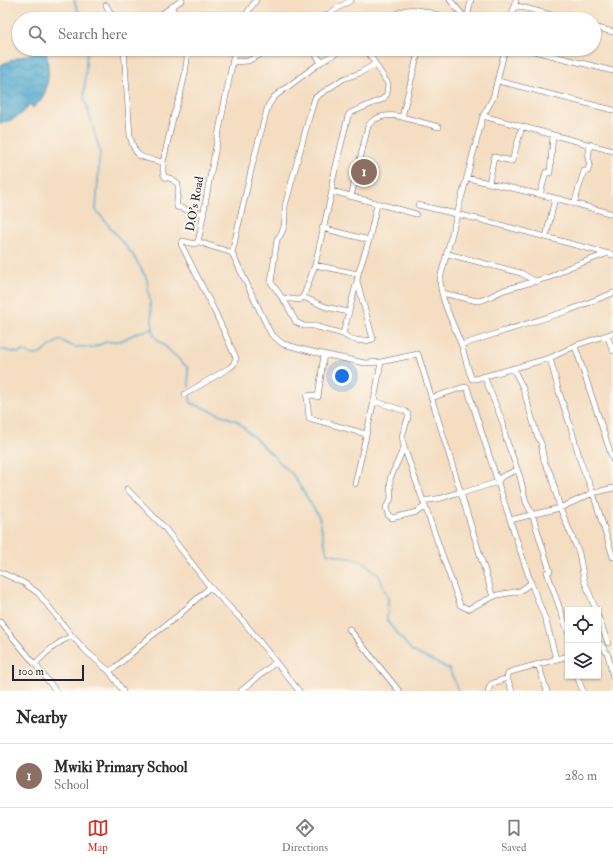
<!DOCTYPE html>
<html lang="en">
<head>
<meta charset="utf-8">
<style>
  body { margin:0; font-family:"IM FELL Double Pica",serif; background:#f2f2f3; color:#2b2b33 }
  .controls { position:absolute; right:12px; bottom:12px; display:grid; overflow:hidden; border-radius:0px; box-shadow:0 1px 3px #0004 }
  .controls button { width:36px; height:36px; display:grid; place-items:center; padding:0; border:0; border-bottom:1px solid #e1e1e2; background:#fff; color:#2b2b33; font:20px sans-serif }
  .scale { position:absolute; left:12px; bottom:10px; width:72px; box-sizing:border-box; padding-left:4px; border:2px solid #22223b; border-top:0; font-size:11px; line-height:14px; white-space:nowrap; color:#22223b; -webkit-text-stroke:3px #fbf7ec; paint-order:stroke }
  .you { position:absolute; left:342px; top:376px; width:14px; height:14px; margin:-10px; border:3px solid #fff; border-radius:50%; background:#1a73e8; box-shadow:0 0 0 6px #1a73e833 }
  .badge { display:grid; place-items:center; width:26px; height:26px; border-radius:50%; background:#d93025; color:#fff; font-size:13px; font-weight:700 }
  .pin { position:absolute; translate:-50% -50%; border:2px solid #fff; box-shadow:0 1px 4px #0006 }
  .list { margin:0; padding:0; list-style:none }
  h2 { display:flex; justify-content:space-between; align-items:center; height:52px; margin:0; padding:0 16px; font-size:17px }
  h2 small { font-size:13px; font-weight:400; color:#7c7c81 }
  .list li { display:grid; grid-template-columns:26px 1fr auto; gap:12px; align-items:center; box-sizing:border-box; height:64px; padding:0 16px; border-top:1px solid #e1e1e2 }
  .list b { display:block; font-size:15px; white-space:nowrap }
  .list p { margin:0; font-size:13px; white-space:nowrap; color:#7c7c81 }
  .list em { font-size:13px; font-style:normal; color:#7c7c81 }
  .icon { flex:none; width:22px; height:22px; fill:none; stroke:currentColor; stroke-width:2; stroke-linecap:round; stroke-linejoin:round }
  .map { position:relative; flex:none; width:613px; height:691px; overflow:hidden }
  .search { position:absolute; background:#fff; box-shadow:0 1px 3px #0004; left:12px; right:12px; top:12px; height:44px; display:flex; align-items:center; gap:10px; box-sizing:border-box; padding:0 14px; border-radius:22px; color:#7c7c81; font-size:15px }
  .sheet { height:116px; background:#fff }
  nav { display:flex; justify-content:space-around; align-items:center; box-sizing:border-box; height:56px; border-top:1px solid #e1e1e2; background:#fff; font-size:11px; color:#7c7c81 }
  nav a { display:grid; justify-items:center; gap:2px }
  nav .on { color:#d93025 }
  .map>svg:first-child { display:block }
  .water { fill:url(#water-waves); stroke:#3c6686 }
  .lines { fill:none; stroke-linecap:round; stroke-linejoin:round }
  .stream { stroke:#55abd1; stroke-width:1.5 }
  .minor-casing { stroke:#6c636a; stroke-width:6 }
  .minor { stroke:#fff; stroke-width:5 }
  .labels { text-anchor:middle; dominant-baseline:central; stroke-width:4; stroke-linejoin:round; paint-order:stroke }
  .street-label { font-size:12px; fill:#22223b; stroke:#fbf7ec }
</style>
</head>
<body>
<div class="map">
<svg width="613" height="691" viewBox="0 0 613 691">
  <defs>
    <pattern id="water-waves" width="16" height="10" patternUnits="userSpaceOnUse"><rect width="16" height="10" fill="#55abd1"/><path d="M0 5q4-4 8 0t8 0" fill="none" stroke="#468bab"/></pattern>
  </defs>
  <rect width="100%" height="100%" fill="#fbf7ec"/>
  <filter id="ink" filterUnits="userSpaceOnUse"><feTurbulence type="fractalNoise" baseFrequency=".025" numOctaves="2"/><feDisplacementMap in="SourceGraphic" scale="8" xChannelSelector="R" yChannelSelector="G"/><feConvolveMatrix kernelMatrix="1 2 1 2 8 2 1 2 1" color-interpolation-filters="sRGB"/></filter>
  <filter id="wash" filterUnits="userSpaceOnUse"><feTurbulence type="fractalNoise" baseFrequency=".012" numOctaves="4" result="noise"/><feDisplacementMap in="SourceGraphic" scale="16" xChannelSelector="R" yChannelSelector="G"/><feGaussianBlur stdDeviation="0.9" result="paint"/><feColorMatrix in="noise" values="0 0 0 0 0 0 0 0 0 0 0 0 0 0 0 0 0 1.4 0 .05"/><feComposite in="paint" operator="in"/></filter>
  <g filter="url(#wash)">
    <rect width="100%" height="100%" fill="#f4ddc1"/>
    <path class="water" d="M46,49C49,70 52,93 33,108L29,104C25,115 11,121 0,124V65L17,58Z"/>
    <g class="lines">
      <path class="stream" d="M74,0L81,19
        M87,49L84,97L100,151L96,210L133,255L147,279L154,336L188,368L189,387
        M0,349L18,353L24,351C42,363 47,344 61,340C66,343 71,347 77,347C82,347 86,346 91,348L106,342L120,341L139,332L153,329
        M190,395L191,403L237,421L293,475L319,517L327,553L363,561L379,575L388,599L387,621L412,651L449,669L459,691"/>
    </g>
  </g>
  <g filter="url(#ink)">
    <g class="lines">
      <g class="minor-casing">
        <path id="minor" d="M450,0L466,19
          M106,5L114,19
          M514,5L566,19
          M171,7L179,19
          M427,12L452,19
          M154,19L182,0
          M243,19L256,0
          M320,19L351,0
          M388,19C402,9 410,7 427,12L425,19
          M467,19L471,0
          M511,19L516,0
          M594,27L613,32
          M124,49L130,136C136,160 141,157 163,162
          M186,49L187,59L185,74L180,96L174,114L163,162V173L165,177L172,179L178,184C179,192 176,199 177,207L204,214
          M312,49L321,62
          M505,49L493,98L483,116L440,279C440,299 454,325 461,344C465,355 467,368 472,379H475L550,358L577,345L613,333
          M526,49L613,71
          M232,62L248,61L271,49
          M375,64L360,73L343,79L319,95L315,98L310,114L285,206C285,218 286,231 277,239L271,282L287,305L296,322L304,326H314L343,334C350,340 364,343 373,339L357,281L358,274L369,240L377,204
          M498,81L613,110
          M483,116L613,151
          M402,117L439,127
          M467,178L555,198L613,214
          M489,183L494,157L512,161L522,127
          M332,191L416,214
          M540,195L546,172L550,173L553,135
          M351,197L368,126C375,115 391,114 402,117L419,49
          M574,204L584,171H588L590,162L588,160L590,144
          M418,205L482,220L613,255
          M322,228L369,240
          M546,237L555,198
          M198,241C209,247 220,248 232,253L271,334L283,344L313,352L365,363L381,362L418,354L493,597
          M232,253L253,162L268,106L274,97L321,62L343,49
          M448,254L521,273L536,282
          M315,265L358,274
          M442,293L477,301L483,300L504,290L550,277L570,267L606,254
          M303,297L326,307L348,312
          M282,298L300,300L304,295L315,265L332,191V183L348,116L350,113L383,99L387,94L388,84L366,49
          M343,334L357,281
          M607,335L613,351
          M461,345L570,310L613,293
          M575,346L613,460
          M324,354L318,397L313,395L307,396L309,418L366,434
          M550,358L559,392L571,428L581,463L593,493L613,557
          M381,362L374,401L405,411L408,414V418L402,436L404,447L460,605L468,609L497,595L520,591L531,583
          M513,368L523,388L537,435L541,443L544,461L551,475L560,508L579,553L584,580L596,610
          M484,376L503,423L506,439L520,477L526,502L532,514L550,571L547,572L568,632
          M185,394L229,368L233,365L236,358L215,312L181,244L183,241L195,244L198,241L200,233L209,182L235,49
          M431,398L461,388L467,387L510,520L560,508L593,493L613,488
          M404,447L390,479L391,499L386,507L388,515L392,518L417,512L425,506
          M355,484L374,401
          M423,501L442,498L456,493H462L498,482L501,477L517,470
          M510,520L531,583L546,621L556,659
          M0,572L24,583L38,593L72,636
          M210,587L243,621L299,691
          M598,616L608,643
          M0,622L35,664
          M349,629L399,691
          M601,644L608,655L613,677
          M538,664L547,691
          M109,671L123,691
          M577,676L583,691
          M56,691L35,664C46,652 57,642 72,636L87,652L109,671L116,667L150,637L179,615L210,587L164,527L127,489
          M241,691L276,662
          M488,691L491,684L507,678
          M512,691L507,678L508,674L510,672L568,656"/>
      </g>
      <use href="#minor" class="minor"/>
    </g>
  </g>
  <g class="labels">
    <g class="street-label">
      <text transform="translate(195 204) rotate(-80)">D.O's Road</text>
    </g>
  </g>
</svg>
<div class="controls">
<button><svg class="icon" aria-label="locate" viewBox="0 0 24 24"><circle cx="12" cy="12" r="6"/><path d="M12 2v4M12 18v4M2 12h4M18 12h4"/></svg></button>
<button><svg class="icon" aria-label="layers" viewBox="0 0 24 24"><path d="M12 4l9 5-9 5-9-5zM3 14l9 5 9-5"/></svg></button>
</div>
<div class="scale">100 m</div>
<div class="you"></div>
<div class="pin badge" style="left:364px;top:172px;background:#8d6e63">1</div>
<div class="search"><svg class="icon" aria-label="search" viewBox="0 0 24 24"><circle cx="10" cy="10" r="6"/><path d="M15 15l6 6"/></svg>Search here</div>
</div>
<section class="sheet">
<h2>Nearby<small></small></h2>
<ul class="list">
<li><span class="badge" style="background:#8d6e63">1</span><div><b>Mwiki Primary School</b><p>School</p></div><em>280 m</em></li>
</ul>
</section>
<nav>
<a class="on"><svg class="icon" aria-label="map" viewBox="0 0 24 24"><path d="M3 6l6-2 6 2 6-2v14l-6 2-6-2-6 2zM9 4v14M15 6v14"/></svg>Map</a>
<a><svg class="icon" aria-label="directions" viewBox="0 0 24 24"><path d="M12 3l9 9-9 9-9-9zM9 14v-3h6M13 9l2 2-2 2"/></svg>Directions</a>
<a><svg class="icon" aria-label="saved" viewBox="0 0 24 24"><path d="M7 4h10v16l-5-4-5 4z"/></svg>Saved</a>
</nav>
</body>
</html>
